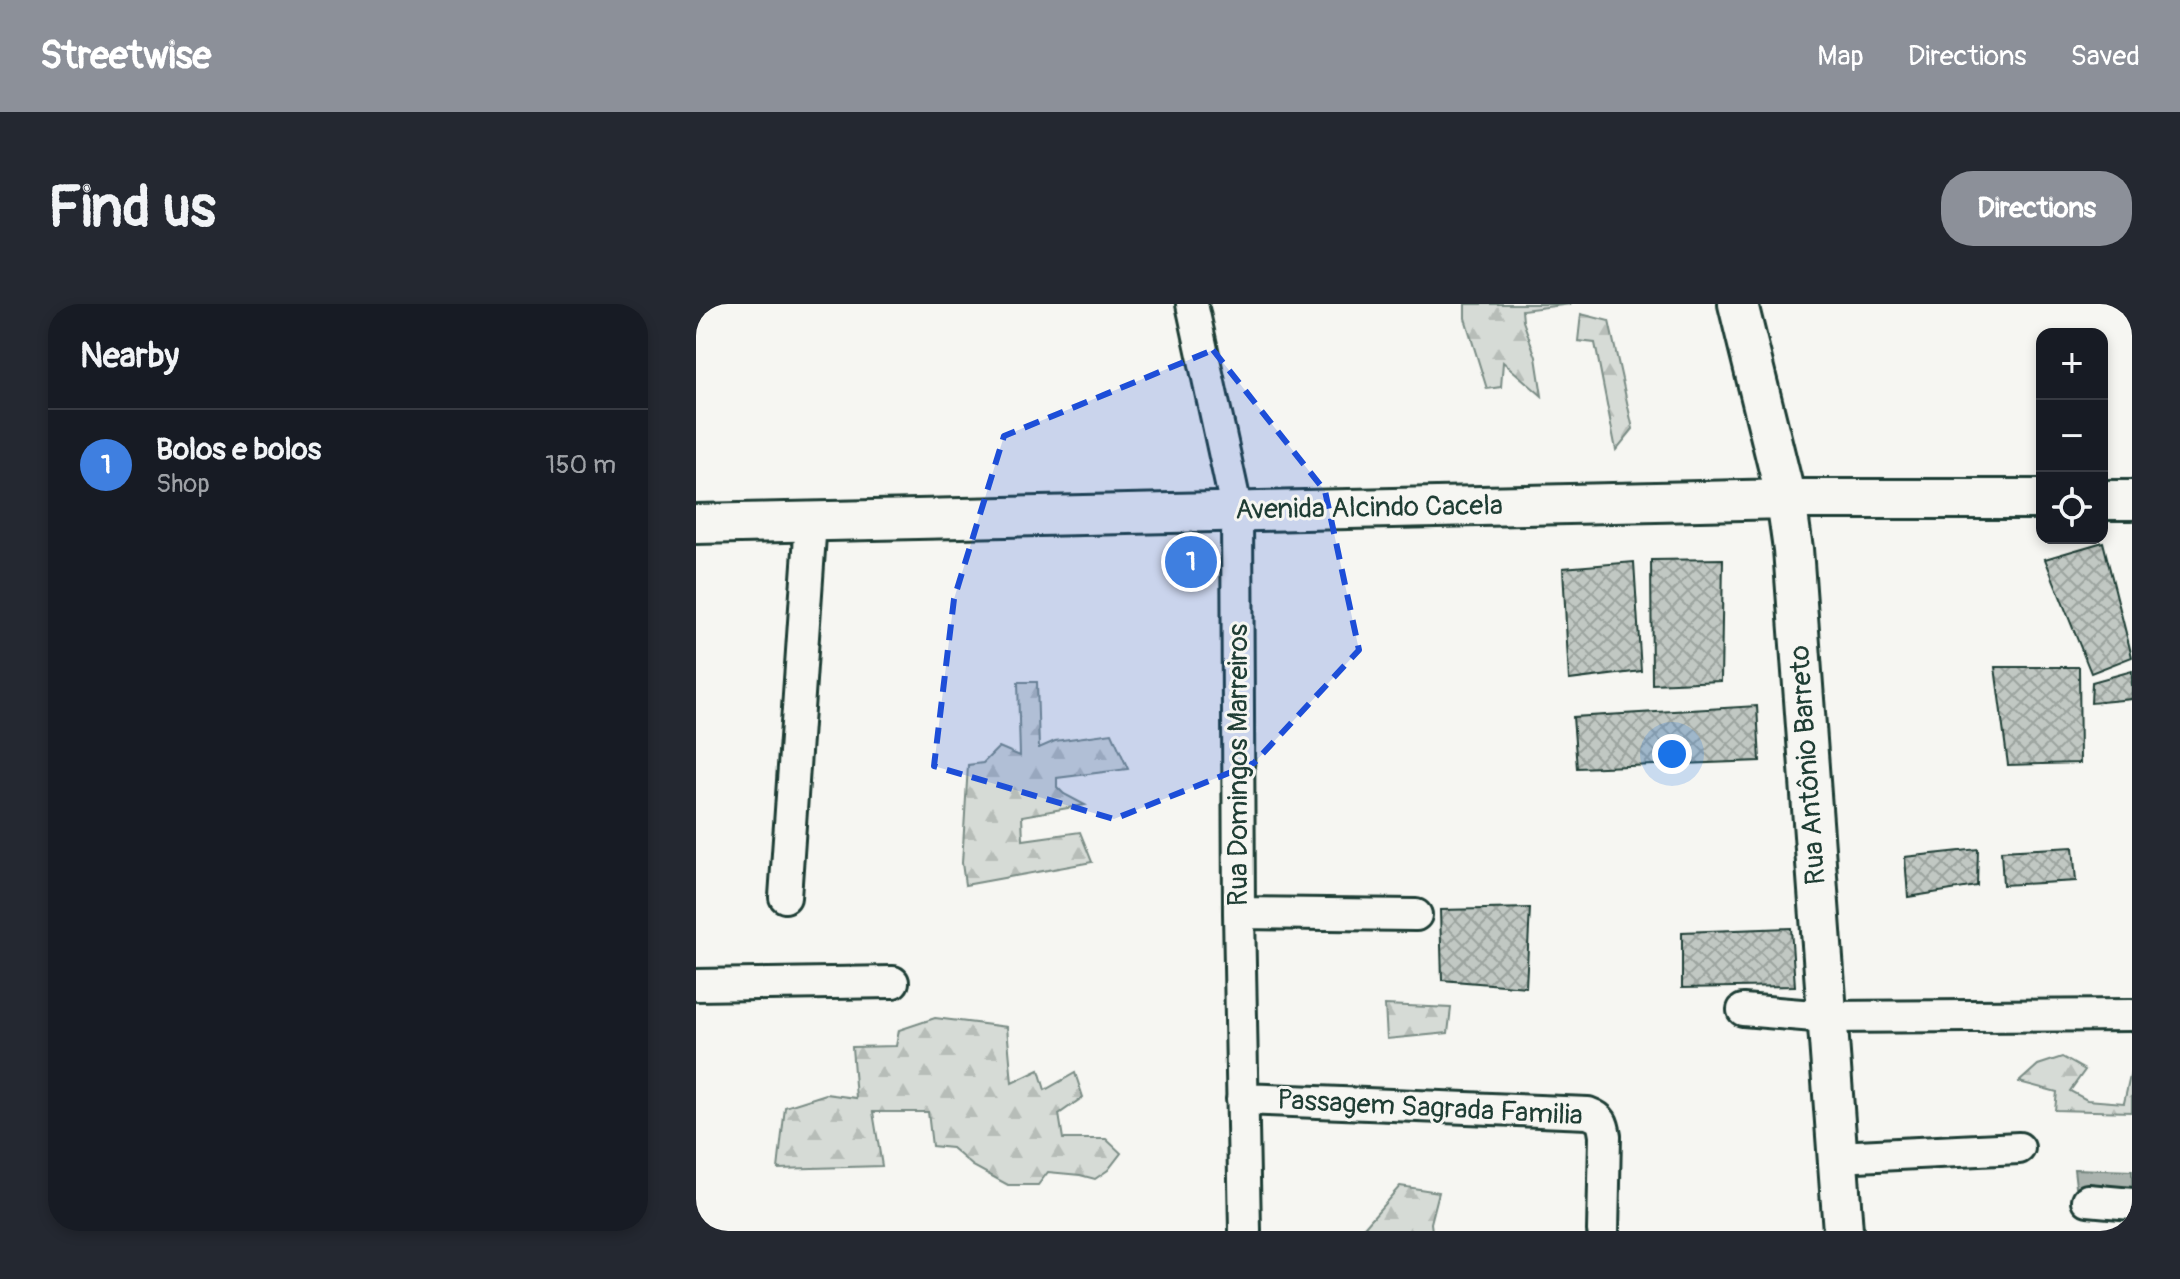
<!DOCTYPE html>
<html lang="en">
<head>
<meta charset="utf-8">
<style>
  body { margin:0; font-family:Pangolin,sans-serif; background:#242831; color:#f1f3f6 }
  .controls { position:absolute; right:24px; top:24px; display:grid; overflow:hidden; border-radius:16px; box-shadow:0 4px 12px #0003 }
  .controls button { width:72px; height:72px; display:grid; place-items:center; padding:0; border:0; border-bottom:2px solid #363941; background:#171b24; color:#f1f3f6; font:40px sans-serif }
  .you { position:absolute; left:976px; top:450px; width:28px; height:28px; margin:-20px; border:6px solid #fff; border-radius:50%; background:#1a73e8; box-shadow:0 0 0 12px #1a73e833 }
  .badge { display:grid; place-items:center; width:52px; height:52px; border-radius:50%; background:#8c9099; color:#fff; font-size:26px; font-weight:700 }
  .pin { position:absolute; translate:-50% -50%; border:4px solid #fff; box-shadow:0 2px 8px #0006 }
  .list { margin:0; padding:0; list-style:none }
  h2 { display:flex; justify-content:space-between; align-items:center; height:104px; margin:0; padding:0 32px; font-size:34px }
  h2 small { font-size:26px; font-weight:400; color:#9ea1a6 }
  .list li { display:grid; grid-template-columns:52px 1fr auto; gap:24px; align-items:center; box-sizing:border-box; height:112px; padding:0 32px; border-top:2px solid #363941 }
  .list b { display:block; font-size:30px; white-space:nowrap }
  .list p { margin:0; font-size:26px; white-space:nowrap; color:#9ea1a6 }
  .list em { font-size:26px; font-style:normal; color:#9ea1a6 }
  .icon { flex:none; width:44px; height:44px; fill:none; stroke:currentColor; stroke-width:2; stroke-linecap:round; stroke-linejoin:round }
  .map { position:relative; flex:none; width:1436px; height:927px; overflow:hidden; border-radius:32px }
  header { display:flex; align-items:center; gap:48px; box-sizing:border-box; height:112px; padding:0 40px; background:#8c9099; color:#fff }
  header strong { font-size:38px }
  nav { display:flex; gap:44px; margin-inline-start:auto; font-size:28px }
  .intro { display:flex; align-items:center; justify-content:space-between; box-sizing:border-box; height:192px; padding:0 48px }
  h1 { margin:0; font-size:56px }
  .button { padding:20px 36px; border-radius:32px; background:#8c9099; color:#fff; font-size:28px; font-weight:700 }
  main { display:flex; gap:48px; padding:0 48px }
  aside { flex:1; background:#171b24; border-radius:32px; box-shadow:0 4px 12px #0003 }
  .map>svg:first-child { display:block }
  .forest { fill:url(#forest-firs); stroke:#7a8c85; stroke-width:2 }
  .water { fill:#aab3ae; stroke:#72847d; stroke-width:2 }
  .building { fill:url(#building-cross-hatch); stroke:#1f3d34; stroke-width:2 }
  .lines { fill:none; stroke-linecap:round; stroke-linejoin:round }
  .minor-casing { stroke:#1f3d34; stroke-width:36 }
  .major-casing { stroke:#1f3d34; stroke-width:44 }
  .minor { stroke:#f6f6f2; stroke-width:30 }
  .major { stroke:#f6f6f2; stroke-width:38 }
  .marked { fill:#1d4ed8; fill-opacity:0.2; stroke:#1d4ed8; stroke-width:6; stroke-dasharray:16 10; stroke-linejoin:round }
  .labels { text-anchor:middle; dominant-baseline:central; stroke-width:6; stroke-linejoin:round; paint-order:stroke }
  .street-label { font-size:28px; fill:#1f3d34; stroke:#f6f6f2 }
</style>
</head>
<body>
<header>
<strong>Streetwise</strong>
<nav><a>Map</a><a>Directions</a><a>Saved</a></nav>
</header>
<div class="intro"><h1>Find us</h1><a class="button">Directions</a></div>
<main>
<aside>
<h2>Nearby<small></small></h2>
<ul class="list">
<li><span class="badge" style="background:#3f7fe0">1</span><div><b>Bolos e bolos</b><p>Shop</p></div><em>150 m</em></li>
</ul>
</aside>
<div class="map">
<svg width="1436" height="927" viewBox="0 0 1436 927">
  <defs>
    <pattern id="forest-firs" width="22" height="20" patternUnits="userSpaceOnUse" patternTransform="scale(2)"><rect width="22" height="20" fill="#d6dbd6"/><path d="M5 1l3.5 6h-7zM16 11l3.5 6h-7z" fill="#b7bdb8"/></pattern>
    <pattern id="building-cross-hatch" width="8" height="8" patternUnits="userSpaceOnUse" patternTransform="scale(2)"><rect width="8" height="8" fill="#c1c8c3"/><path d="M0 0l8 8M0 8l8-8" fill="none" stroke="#9ca49f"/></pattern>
  </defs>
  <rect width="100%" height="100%" fill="#f6f6f2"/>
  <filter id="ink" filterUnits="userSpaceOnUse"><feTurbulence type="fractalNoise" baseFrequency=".0125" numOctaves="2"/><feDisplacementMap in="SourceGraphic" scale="16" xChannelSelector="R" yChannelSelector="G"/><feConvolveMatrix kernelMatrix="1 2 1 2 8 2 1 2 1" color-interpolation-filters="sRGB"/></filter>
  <g filter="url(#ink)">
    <path class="forest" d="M769,0H875L826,6L827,17L840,53L846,92L807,58L805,83L791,85L769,14Z
      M885,10L913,17L937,125L920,146L899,39L882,37Z
      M322,378H341L343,444L359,437L416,429L432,465L361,474V483L368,490L389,501L326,512L327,536L384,528L396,558L269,581L266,559L272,461L287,459L303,443L324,452Z
      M689,701L755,704L752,729L691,735Z
      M239,714L311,723L316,779L343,766L349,786L379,769L387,793L363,810L367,835H410L425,849L412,866L399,875L384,871L352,868L342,881H312L277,862L256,844L236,842L232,808H177L186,862L82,865L89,803L130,790L160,794L156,743L200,742L203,726Z
      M1366,753L1389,766L1374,787L1391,796L1428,799L1436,763V808L1359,806L1361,788L1323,778L1342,761Z
      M704,882L743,888L735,919L736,927H674L669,922Z"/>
    <path class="water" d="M1378,865L1436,867V884L1380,882Z"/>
    <path class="building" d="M1407,238L1436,353L1395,369L1349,255Z
      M1027,255L1025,377L956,380L955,256Z
      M938,258L945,367L873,376L867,264Z
      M1299,363H1383L1384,459L1312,461Z
      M1436,367V395L1395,399L1396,378Z
      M1061,402L1064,457L881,464L877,413Z
      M1377,543L1380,577L1307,581L1305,547Z
      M1282,545L1281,582L1212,593L1209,553Z
      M834,604L830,683L746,676L744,606Z
      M1095,624L1099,682L986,684V628Z"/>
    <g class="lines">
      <g class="minor-casing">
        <path id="minor" d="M496,0L541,208L543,609L549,927
          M89,593L115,217
          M543,609L720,611
          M0,681L197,678
          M1047,706L1130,713L1436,711
          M546,795L892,809C906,814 907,819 909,832L907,927
          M1141,853L1323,844
          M1392,896L1436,900"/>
      </g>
      <g class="major-casing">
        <path id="major" d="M1042,0L1090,195L1097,245L1147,927
          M1406,196H1436
          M0,220L1090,195H1346"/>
      </g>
      <use href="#minor" class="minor"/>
      <use href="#major" class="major"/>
    </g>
  </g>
  <path class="marked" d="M517,46L629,187L663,346L558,459L418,515L238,462L258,295L308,132Z"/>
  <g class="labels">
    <g class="street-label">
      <text transform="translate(673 204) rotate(-1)">Avenida Alcindo Cacela</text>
      <text transform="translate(542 461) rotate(-90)">Rua Domingos Marreiros</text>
      <text transform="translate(1112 461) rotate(-94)">Rua Antônio Barreto</text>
      <text transform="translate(734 804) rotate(3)">Passagem Sagrada Familia</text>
    </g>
  </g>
</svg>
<div class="controls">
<button>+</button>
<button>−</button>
<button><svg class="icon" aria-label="locate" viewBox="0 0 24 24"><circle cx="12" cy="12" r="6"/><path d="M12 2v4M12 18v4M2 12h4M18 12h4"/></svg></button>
</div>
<div class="you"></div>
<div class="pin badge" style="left:495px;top:258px;background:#3f7fe0">1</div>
</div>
</main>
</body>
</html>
